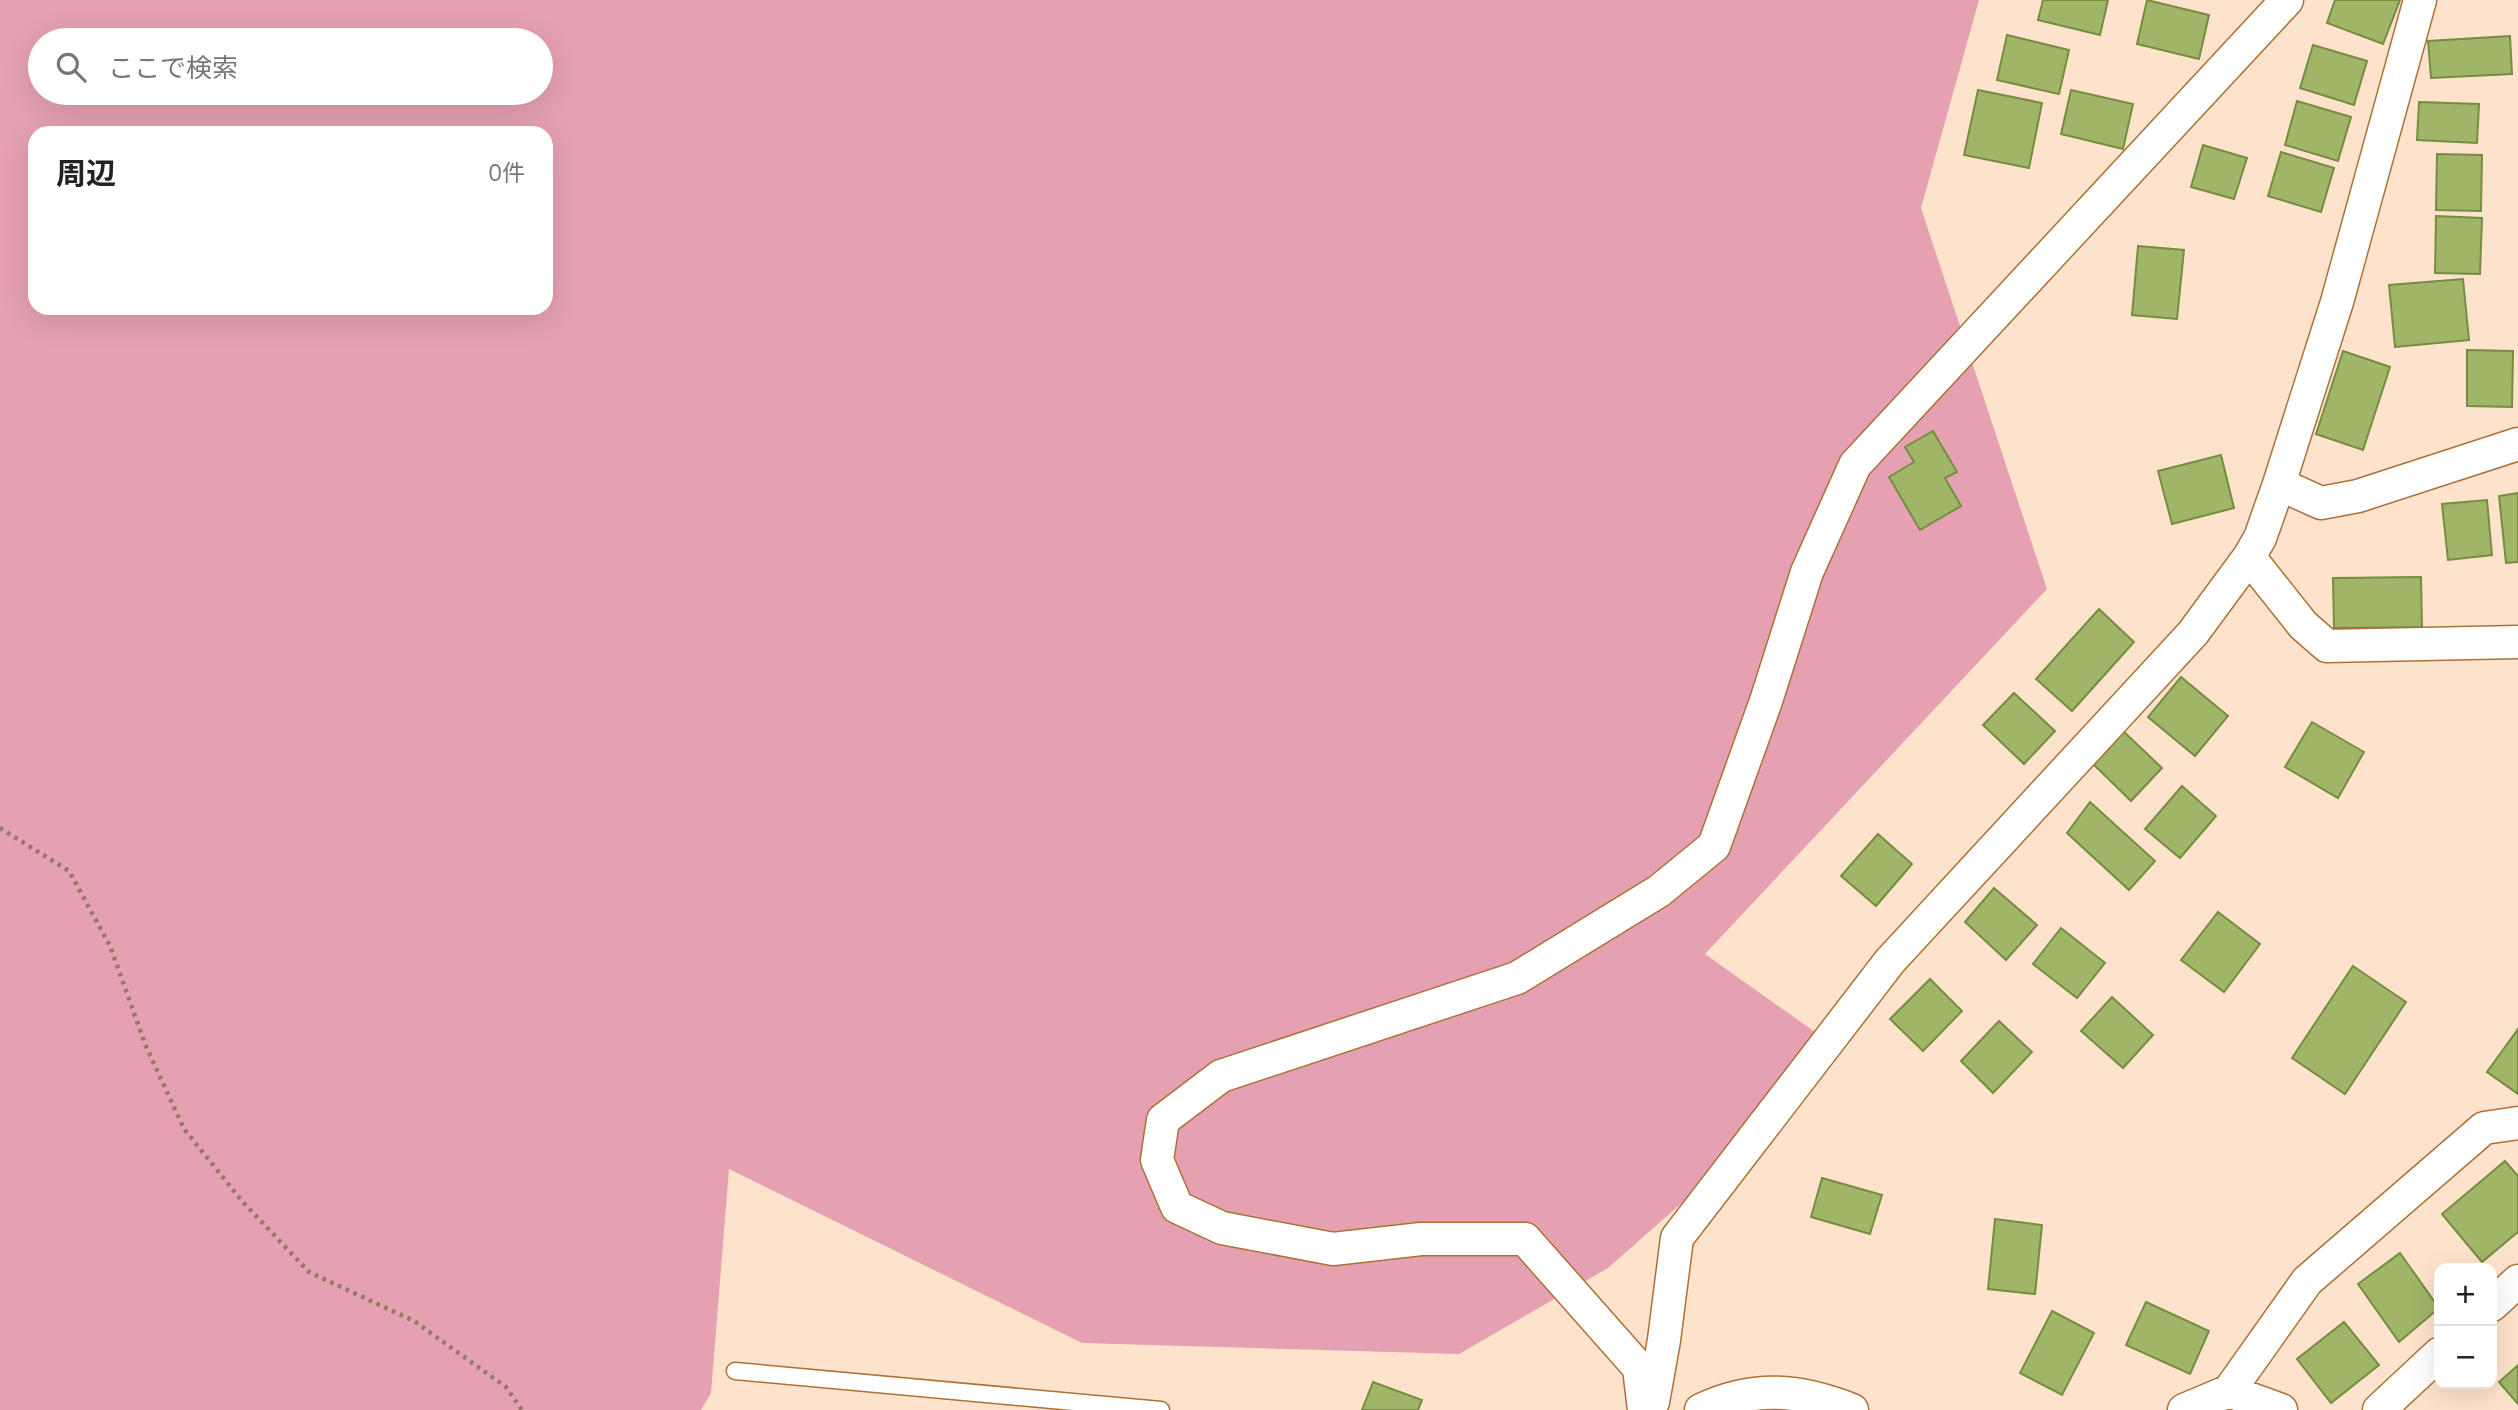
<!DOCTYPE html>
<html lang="ja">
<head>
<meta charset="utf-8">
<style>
  body { margin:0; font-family:"Nunito Sans","Noto Sans JP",sans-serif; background:#f2f2f2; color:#222 }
  .controls { position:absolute; right:21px; bottom:21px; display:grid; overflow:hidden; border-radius:14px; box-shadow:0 7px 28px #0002 }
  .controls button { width:63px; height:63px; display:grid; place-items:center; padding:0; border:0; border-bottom:2px solid #e0e0e0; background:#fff; color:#222; font:35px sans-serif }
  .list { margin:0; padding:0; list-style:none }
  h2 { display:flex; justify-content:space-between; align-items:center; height:91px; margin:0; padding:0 28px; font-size:30px }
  h2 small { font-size:23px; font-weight:400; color:#767676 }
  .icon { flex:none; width:38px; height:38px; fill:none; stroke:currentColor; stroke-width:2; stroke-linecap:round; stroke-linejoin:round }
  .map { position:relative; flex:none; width:2518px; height:1410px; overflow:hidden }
  .search { position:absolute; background:#fff; box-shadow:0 7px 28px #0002; left:28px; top:28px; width:525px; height:77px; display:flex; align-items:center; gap:18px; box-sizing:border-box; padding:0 24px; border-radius:38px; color:#767676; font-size:26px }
  .panel { position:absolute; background:#fff; box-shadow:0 7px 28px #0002; left:28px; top:126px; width:525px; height:189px; border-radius:21px }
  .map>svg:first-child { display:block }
  .green { fill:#e5a1b2; fill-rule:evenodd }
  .building { fill:#9fb669; stroke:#778c40; stroke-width:2 }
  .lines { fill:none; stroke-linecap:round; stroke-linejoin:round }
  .lane-casing { stroke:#ad7137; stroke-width:19 }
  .street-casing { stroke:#ad7137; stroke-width:35 }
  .path { stroke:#947a62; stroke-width:4.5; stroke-dasharray:3.5 5; stroke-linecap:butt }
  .lane { stroke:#fff; stroke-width:16 }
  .street { stroke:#fff; stroke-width:32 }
</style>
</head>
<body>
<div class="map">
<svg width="2518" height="1410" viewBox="0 0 2518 1410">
  <rect width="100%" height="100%" fill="#fee3cc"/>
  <path class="green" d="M0,0H1979L1921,208L2047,589L1705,954L1815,1032L1684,1201L1608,1268L1459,1354L1082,1343L729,1169L711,1393L701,1410H0ZM40,40H541V93H40ZM35,133H546V308H35Z"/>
  <path class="building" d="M2043,0H2108L2100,35L2038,20Z
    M2147,0L2209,15L2199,59L2137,44Z
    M2335,0H2400L2383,44L2327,23Z
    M2007,35L2069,50L2059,94L1997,80Z
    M2510,36L2512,74L2431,78L2428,41Z
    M2313,45L2367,61L2354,105L2300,88Z
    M1978,90L2042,103L2029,168L1964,155Z
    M2071,90L2133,104L2123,149L2061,134Z
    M2297,101L2351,117L2338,161L2285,145Z
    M2419,102L2479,104L2477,143L2417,140Z
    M2203,145L2247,158L2234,199L2191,187Z
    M2281,152L2334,168L2321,212L2268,196Z
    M2437,154L2482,155L2481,211L2436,210Z
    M2436,216L2482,218L2480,274L2435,273Z
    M2138,246L2184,250L2177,319L2132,315Z
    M2463,279L2469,340L2395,347L2389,285Z
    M2467,350L2513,351L2512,407L2467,406Z
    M2343,351L2390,367L2363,450L2316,434Z
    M1933,431L1957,472L1945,478L1961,506L1920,530L1889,477L1914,462L1905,447Z
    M2221,455L2234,508L2172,524L2158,471Z
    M2518,493V562L2506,563L2499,496Z
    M2487,500L2492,555L2448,560L2442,504Z
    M2421,577L2422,627L2334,628L2333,578Z
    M2099,609L2134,642L2072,711L2036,679Z
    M2181,677L2228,716L2195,756L2148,717Z
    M2014,693L2055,731L2024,764L1983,725Z
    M2312,722L2364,752L2338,798L2285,767Z
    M2122,730L2162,768L2131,801L2091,762Z
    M2182,786L2216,816L2180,858L2145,829Z
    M2090,802L2155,861L2129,890L2067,833Z
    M1878,834L1912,864L1876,906L1841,876Z
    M1994,888L2037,925L2006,960L1965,922Z
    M2218,912L2260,944L2224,992L2181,960Z
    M2061,928L2105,963L2077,998L2033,964Z
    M2353,966L2406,1002L2345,1094L2292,1058Z
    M1930,979L1962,1011L1923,1051L1890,1019Z
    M2112,997L2153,1035L2123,1068L2081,1031Z
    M1999,1021L2032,1052L1993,1093L1961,1061Z
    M2518,1029V1094L2487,1072Z
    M2505,1161L2518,1176V1232L2482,1262L2442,1214Z
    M1822,1178L1882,1195L1870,1234L1811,1217Z
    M1995,1219L2042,1225L2035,1294L1988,1289Z
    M2400,1253L2439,1308L2399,1342L2358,1284Z
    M2146,1302L2209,1331L2190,1374L2126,1345Z
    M2052,1311L2094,1333L2062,1395L2020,1373Z
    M2344,1322L2379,1365L2331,1403L2297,1359Z
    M2518,1365V1404L2499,1382Z
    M1373,1382L1422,1400L1418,1410H1362Z"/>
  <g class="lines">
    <g class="lane-casing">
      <path id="lane" d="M735,1371L1161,1410"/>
    </g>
    <g class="street-casing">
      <path id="street" d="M2279,484L2321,503L2358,496L2518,444
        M2249,557L2303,625L2327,646L2518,642
        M2492,1305L2518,1281
        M2229,1391L2281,1410
        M1653,1402L1664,1340L1677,1238L1890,961L2193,633L2249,557L2260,538L2279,484L2337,302L2420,0
        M1644,1410L1639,1368L1525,1239H1421L1333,1249L1222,1228L1177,1207L1157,1160L1163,1120L1221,1076L1517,978L1659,891L1714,846L1766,701L1807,572L1855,465L2287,0
        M1701,1410C1753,1385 1799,1389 1852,1410
        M2184,1410L2229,1391L2307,1281L2484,1128L2518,1123
        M2379,1410L2439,1354"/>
    </g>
    <path class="path" d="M0,828L69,871L110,946L145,1044L184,1129L242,1201L309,1272L414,1321L506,1387L522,1410"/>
    <use href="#lane" class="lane"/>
    <use href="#street" class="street"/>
  </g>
</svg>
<div class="controls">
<button>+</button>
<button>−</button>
</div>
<div class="search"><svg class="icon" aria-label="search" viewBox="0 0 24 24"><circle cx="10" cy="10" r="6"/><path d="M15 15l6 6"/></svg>ここで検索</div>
<section class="panel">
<h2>周辺<small>0件</small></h2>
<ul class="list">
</ul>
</section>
</div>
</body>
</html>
